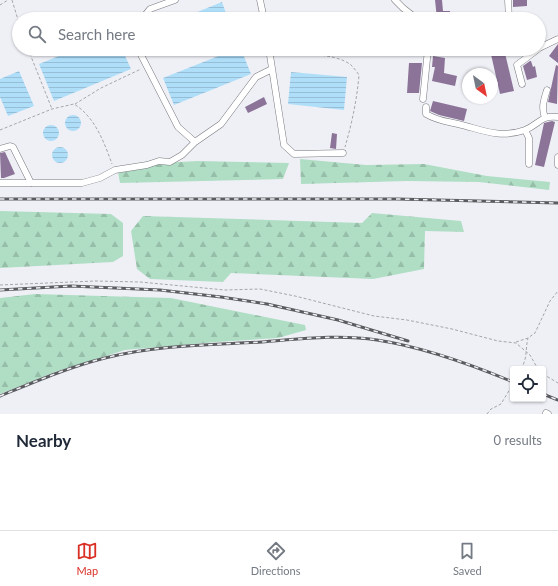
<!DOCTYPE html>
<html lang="en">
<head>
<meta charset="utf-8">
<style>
  body { margin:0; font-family:Lato,sans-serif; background:#f2f2f3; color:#1f2937 }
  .controls { position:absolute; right:12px; bottom:12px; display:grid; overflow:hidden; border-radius:4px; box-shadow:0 1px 3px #0004 }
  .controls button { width:36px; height:36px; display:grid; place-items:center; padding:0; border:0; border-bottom:1px solid #e0e1e3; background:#fff; color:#1f2937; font:20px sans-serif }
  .compass { position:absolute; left:462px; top:68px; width:36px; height:36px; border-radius:50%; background:#fff; box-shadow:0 1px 3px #0004; rotate:147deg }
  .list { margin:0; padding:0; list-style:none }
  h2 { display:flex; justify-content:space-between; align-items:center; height:52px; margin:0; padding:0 16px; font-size:17px }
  h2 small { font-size:13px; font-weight:400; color:#747a83 }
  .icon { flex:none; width:22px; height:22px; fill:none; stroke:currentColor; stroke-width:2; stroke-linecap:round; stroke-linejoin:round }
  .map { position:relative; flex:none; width:558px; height:414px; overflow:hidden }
  .search { position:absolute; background:#fff; box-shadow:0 1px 3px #0004; left:12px; right:12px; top:12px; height:44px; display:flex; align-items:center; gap:10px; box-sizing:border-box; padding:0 14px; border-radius:22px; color:#747a83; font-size:15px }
  .sheet { height:116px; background:#fff }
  nav { display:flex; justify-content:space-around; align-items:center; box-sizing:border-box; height:56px; border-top:1px solid #e0e1e3; background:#fff; font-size:11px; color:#747a83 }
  nav a { display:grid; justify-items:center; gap:2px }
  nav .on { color:#d93025 }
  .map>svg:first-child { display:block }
  .forest { fill:url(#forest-firs) }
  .water { fill:url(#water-rules) }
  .building { fill:#8c7499 }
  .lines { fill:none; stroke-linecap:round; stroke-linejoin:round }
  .minor-casing { stroke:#77787d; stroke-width:7 }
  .path { stroke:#a5a6aa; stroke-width:1; stroke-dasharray:3 2; stroke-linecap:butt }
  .minor { stroke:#fff; stroke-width:6 }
  .rail-casing { stroke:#5b5c5f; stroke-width:3 }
  .rail { stroke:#eff0f6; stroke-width:1.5; stroke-dasharray:4.5; stroke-linecap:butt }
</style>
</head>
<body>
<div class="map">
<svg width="558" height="414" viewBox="0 0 558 414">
  <defs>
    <pattern id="forest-firs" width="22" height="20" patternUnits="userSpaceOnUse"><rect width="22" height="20" fill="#afdec5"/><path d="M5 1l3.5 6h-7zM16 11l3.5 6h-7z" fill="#97bea9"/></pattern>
    <pattern id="water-rules" width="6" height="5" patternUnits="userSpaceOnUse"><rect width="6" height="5" fill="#afdef9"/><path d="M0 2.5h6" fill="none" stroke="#97bed6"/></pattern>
  </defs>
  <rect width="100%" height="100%" fill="#eff0f6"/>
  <path class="forest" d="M300,159L366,165L424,164L487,176L550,182L549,190L479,182L407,181L301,184Z
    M198,161L289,163L283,179L120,183L118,172L160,163Z
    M0,211L111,214L123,223V256L113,262L0,268Z
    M372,213L461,221L464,232L425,231L424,269L373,279L231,273L223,282L150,279L137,269L131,231L143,216L362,223Z
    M35,294L171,298L305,325L306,330L278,338L217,342L125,350L55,372L0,394V298Z"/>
  <path class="water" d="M222,2L228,19H180Z
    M76,49H122L131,69L54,101L39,64Z
    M236,49H241L251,74L174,105L163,78Z
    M19,71L34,106L8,116L0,97V79Z
    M291,72L347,77L344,110L288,104Z
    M65 123a8 8 0 1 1 16 0a8 8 0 1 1-16 0Z
    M43 133a8 8 0 1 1 16 0a8 8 0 1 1-16 0Z
    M52 155a8 8 0 1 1 16 0a8 8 0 1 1-16 0Z"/>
  <path class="building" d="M435,0H442L443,11H450V19H437Z
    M513,0H527V6L513,7Z
    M558,44V63L549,56Z
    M493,49H504L514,91L500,94L490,50Z
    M433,56L445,58L444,73L457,76L455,86L432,81L435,67H432Z
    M530,61H531L533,67L535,66L537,77L527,80L523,66Z
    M409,63H422L419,93H407Z
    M556,65L558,66L557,104L548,102Z
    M264,97L267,104L248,113L245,107Z
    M433,101L467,109L464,121L439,115L430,111Z
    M552,121L555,122L544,167L535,165L544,123Z
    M332,133L337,134L336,149L330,148Z
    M5,152L15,174L4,178H1L0,153Z"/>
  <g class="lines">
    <g class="minor-casing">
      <path id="minor" d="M260,0L264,19
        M395,0L403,8L417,19
        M508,0L509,19
        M142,19L150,9L175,0
        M539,48L558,39
        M138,49L178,127L195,142L221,124L256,77L272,69
        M269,49L284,145L294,154L343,153
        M522,84L517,65L538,49
        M423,99L428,49
        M426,107V114C438,121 445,121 458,124C483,130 499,139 525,130C540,124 540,115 558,117
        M545,118C541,107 544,100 547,90
        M525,130L529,138V164
        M0,149L10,146L13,147L31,183
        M558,157V165
        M0,183H82L100,178L115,170L147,165L159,161L170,162L182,155L195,142
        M546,413L548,414"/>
    </g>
    <path class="path" d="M12,0L19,23
      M0,5L8,0
      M28,49L52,109
      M277,55C296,54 335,52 351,65C354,68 357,72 359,75C357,99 352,123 345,147
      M75,104L101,88L141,69
      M0,130L52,109L74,104C95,117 104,142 112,164
      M0,285L95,281L140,282L225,290L260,289L295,296L374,316L407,320L452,329L498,341L516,343L530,355L538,369
      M516,342L528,338L535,333L550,301L558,291
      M521,369C528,357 525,350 528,338
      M543,374L558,383
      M487,414L491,409L501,404L513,384"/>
    <use href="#minor" class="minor"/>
    <g class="rail-casing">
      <path id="rail" d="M0,199H397L558,203
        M0,290L71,286L160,290L221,297L267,304L338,320L408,341
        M543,394L558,400
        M0,396C34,382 69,367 105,358C156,345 210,345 262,342C300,339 339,334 377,340C423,347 470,364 513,382"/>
    </g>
    <use href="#rail" class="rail"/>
  </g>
</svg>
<div class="controls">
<button><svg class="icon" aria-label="locate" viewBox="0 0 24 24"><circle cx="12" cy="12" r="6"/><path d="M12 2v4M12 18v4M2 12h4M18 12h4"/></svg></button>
</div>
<svg class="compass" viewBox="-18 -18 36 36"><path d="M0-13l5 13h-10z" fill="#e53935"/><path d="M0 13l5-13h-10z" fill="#747a83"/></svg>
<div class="search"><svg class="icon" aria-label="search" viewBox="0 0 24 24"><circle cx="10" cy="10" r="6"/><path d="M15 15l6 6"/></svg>Search here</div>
</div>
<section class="sheet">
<h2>Nearby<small>0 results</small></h2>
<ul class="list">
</ul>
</section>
<nav>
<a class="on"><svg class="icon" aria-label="map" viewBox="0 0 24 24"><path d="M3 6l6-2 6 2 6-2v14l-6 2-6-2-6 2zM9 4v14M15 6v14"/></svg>Map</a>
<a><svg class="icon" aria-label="directions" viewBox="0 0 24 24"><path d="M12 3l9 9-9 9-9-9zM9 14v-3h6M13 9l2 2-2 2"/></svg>Directions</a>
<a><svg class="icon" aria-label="saved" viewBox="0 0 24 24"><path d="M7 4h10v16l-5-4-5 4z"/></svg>Saved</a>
</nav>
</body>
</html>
